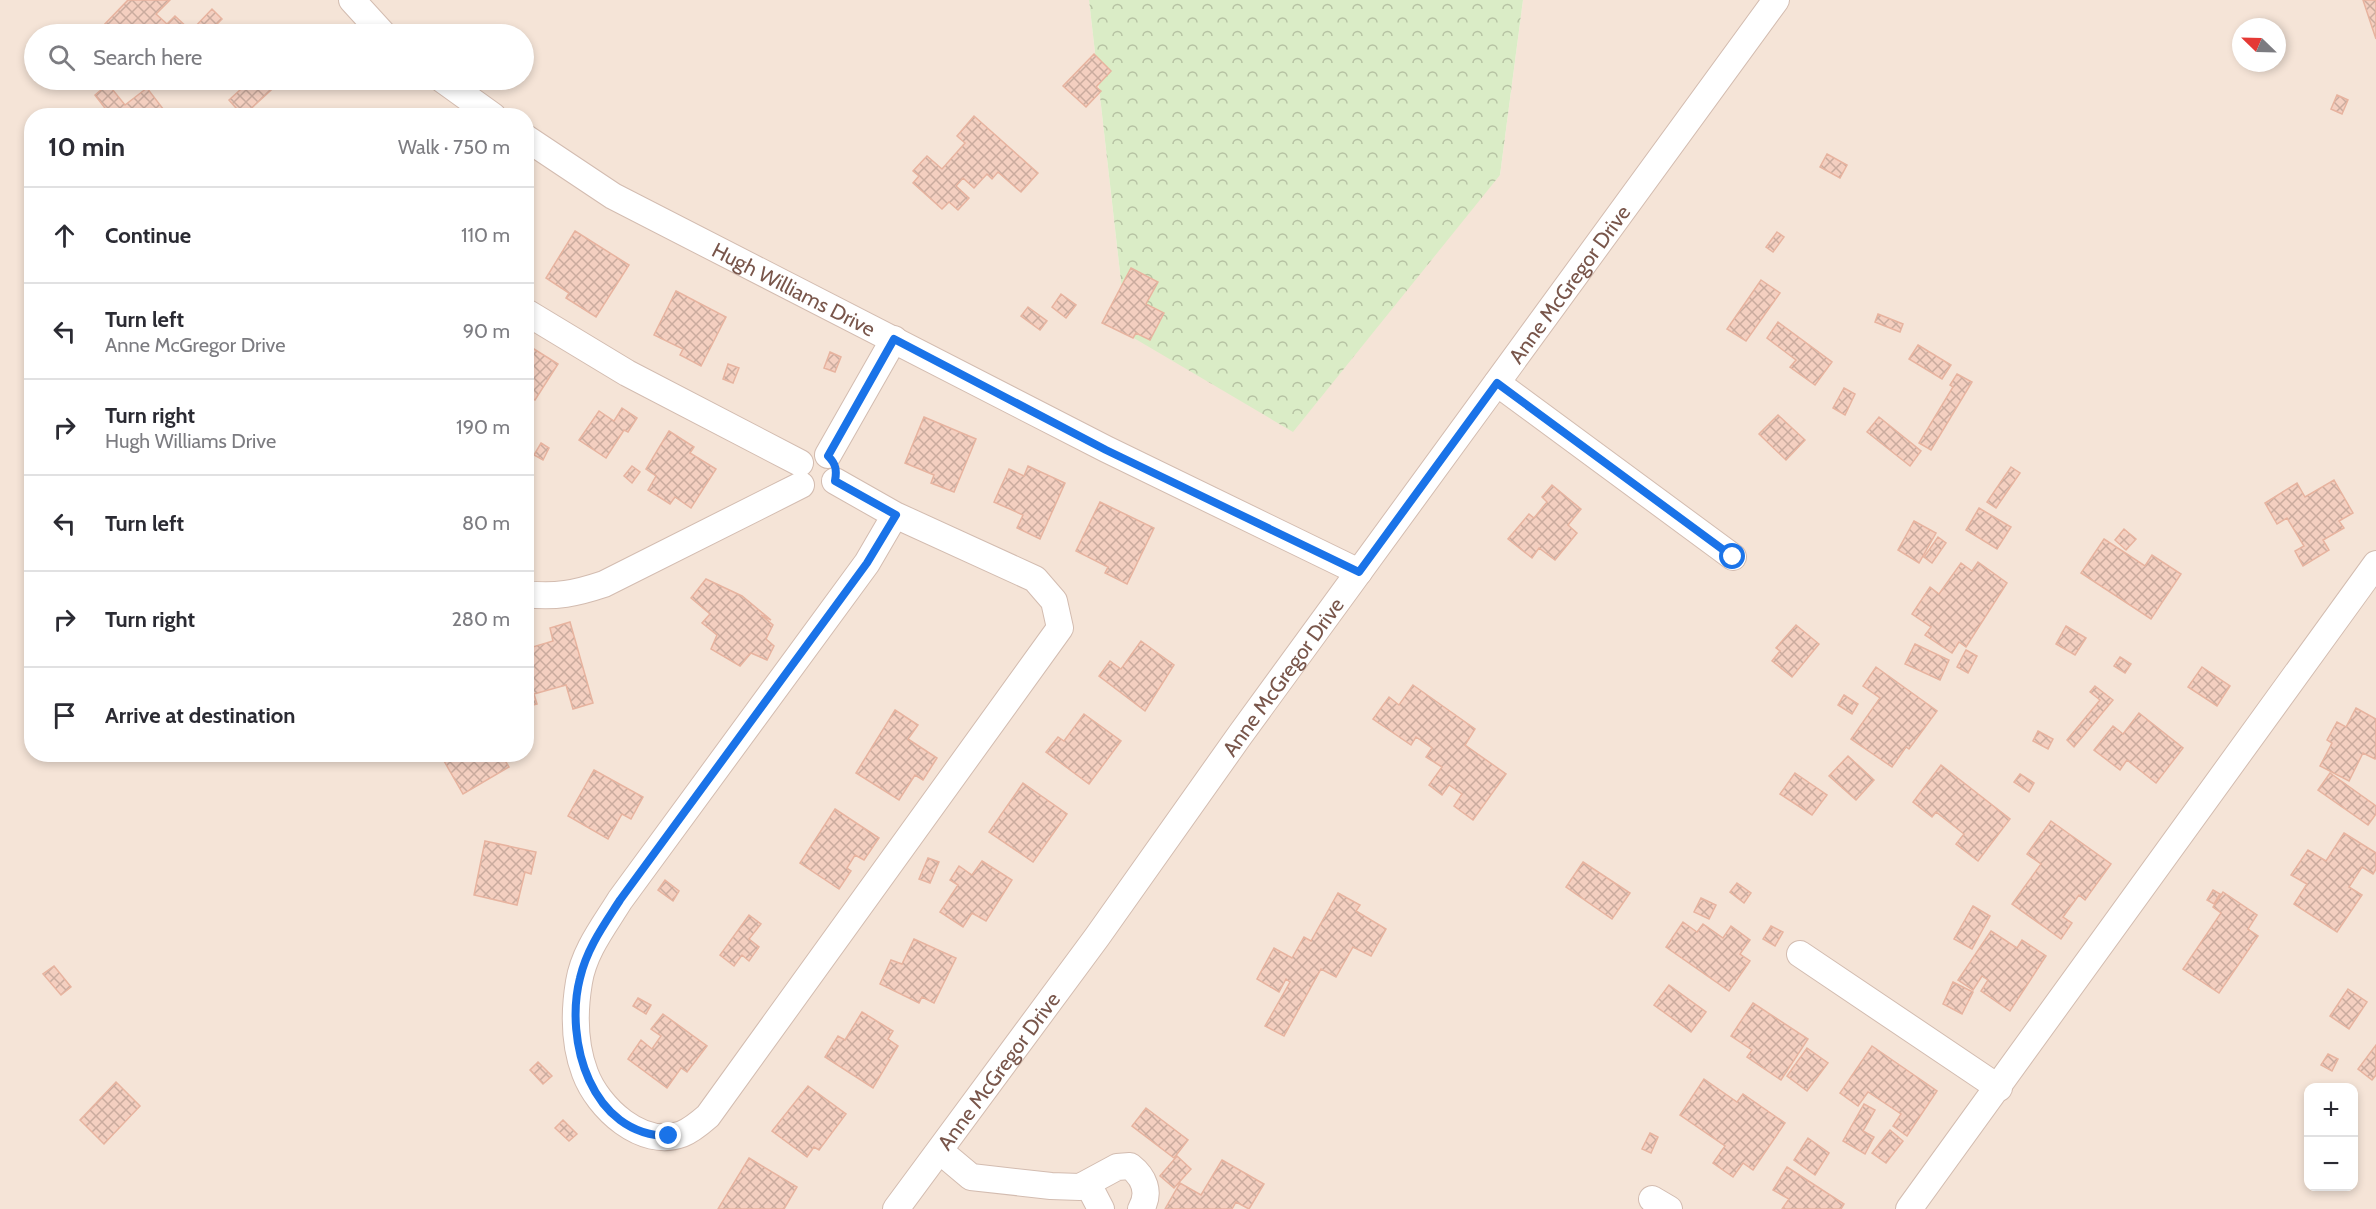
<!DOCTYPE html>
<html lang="en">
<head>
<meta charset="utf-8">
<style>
  body { margin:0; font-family:Cabin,sans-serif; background:#f7f7f7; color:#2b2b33 }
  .controls { position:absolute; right:18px; bottom:18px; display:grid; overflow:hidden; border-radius:12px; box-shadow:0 3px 9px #0003 }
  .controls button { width:54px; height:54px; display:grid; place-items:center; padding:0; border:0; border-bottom:2px solid #e1e1e2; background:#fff; color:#2b2b33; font:30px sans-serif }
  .compass { position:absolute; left:2232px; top:18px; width:54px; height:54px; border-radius:50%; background:#fff; box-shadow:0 3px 9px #0003; rotate:293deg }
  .stop { position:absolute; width:18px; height:18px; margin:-14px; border:4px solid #1a73e8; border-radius:50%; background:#fff }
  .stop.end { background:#1a73e8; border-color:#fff; box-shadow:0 2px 6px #0008 }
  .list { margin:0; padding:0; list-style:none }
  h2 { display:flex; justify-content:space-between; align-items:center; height:78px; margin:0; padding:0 24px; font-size:26px }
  h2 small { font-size:20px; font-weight:400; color:#7c7c81 }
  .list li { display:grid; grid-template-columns:39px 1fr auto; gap:18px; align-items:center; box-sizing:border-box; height:96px; padding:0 24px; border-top:2px solid #e1e1e2 }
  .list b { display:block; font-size:22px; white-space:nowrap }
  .list p { margin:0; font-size:20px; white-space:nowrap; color:#7c7c81 }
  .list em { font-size:20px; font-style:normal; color:#7c7c81 }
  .icon { flex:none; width:33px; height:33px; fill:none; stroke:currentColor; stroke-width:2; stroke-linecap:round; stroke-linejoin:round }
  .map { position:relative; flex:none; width:2376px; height:1209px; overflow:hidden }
  .search { position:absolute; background:#fff; box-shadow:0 3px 9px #0003; left:24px; top:24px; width:510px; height:66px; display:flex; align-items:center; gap:15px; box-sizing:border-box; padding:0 21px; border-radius:33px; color:#7c7c81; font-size:22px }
  .panel { position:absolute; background:#fff; box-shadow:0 3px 9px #0003; left:24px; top:108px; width:510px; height:654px; border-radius:24px }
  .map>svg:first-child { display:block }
  .residential { fill:#f5e4d7; fill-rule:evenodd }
  .forest { fill:url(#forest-crowns) }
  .building { fill:url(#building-cross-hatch); stroke:#e7b39f; stroke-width:1.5 }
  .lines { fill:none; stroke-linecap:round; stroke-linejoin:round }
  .minor-casing { stroke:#d3bcb0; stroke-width:28 }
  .minor { stroke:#fff; stroke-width:26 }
  .route { stroke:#1a73e8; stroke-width:8 }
  .labels { text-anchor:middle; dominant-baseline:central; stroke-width:5; stroke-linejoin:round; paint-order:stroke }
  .street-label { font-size:21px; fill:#79564b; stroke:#fff8f0 }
</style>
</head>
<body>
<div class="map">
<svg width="2376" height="1209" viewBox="0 0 2376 1209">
  <defs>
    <pattern id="forest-crowns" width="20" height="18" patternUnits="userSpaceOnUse" patternTransform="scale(1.5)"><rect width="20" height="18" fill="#daecc6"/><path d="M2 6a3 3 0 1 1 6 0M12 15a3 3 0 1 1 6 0" fill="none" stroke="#b6c2a3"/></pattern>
    <pattern id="building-cross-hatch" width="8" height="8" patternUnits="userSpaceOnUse" patternTransform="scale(1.5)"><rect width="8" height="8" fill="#f4cfc0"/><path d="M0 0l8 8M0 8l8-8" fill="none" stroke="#caab9e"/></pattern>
  </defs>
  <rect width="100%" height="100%" fill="#fdf3e9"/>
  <path class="residential" d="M0,0H1089L1127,334L1500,175L1523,0H2376V1209H0ZM2241,27H2277V63H2241ZM34,34H524V80H34ZM32,116H526V754H32ZM2308,1088H2354V1186H2308Z"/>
  <path class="forest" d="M1089,0H1523L1500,175L1293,432L1127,334Z"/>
  <path class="building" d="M128,0H170L156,14L167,24L175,16L191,31L212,9L222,19L207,34H108L101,28Z
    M2363,0H2376V39Z
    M1094,54L1111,71L1096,87L1101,91L1086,107L1063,86Z
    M251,80H282L243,116L229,100Z
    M108,84L125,105L147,88L167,114L111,116L95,95Z
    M2337,95L2348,100L2342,114L2331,109Z
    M974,116L1038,173L1021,192L998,172L992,179L987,174L974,188L963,178L956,186L969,198L958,210L949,202L942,209L913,183L919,176L913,171L927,156L942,169L965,143L957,136Z
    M1827,154L1847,165L1840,178L1820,167Z
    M575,231L629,265L596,317L566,298L569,293L546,278Z
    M1777,232L1784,237L1773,252L1766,247Z
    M1131,268L1158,282L1146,304L1164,313L1150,340L1136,333L1133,338L1102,323Z
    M1761,280L1780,293L1746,341L1727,329Z
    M676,291L726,317L701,366L680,355L683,349L654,335Z
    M1061,294L1076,305L1066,318L1052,307Z
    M1028,307L1047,321L1040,330L1021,316Z
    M1878,314L1903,324L1900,332L1875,322Z
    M1778,322L1832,362L1815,385L1790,367L1796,360L1767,338Z
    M526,344L558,364L535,400L526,395Z
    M1918,345L1951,365L1942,379L1909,359Z
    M830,352L841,357L835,372L824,368Z
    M728,364L739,368L733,383L723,379Z
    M1957,374L1972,382L1931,450L1919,443L1953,387L1950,385Z
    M1844,388L1855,394L1845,415L1833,408Z
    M622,408L637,418L628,432L624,430L606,458L579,440L599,411L614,421Z
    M1778,415L1805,440L1786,460L1759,434Z
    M924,417L976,439L954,492L931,483L934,475L905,463Z
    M1879,417L1921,451L1910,466L1867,432Z
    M669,431L694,447L690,453L716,469L691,508L675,497L670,504L648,490L656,476L646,469Z
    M541,443L549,448L543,460L534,455Z
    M632,466L640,472L632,483L624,476Z
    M1028,466L1065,483L1040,539L1017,528L1023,515L994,502L1009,469L1024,476Z
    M2011,467L2020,473L1996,508L1987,502Z
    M2334,480L2353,513L2339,521L2344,528L2323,540L2329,550L2303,566L2295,551L2304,546L2287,518L2277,524L2265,503L2297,483L2305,497Z
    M1552,485L1581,509L1568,525L1577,533L1555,560L1539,548L1532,558L1508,539L1529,514L1534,518L1547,502L1542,497Z
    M1100,502L1154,528L1127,584L1105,573L1108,567L1076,551Z
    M1979,508L2011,527L1997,549L1966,530Z
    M1914,521L1936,533L1919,563L1898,550Z
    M2124,529L2136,539L2126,550L2115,540Z
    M1938,537L1946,543L1932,563L1924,557Z
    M2104,539L2145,566L2152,555L2181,574L2151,619L2081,573Z
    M1978,562L2007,583L1966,647L1959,642L1952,653L1925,635L1931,627L1912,614L1930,587L1939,594L1961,563L1972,571Z
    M706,579L742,596L771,620L761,615L773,625L766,639L774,646L767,660L751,653L740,666L711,649L717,635L702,623L710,614L691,598Z
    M570,622L593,703L573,709L566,685L534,694L537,704L526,707V649L553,641L550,628Z
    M1796,625L1819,644L1792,677L1772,661L1780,651L1776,648Z
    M2066,626L2086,638L2075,655L2056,644Z
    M1141,641L1174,665L1145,711L1099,676L1110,661L1121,669Z
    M1915,644L1949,660L1940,680L1905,664Z
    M1966,650L1977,656L1968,673L1957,667Z
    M2120,657L2131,664L2125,673L2114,666Z
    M1876,667L1937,711L1909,749L1906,747L1892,767L1851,739L1880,698L1863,686Z
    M2202,667L2230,686L2217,706L2188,687Z
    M1413,685L1475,729L1465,745L1506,774L1473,820L1454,806L1462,794L1449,785L1442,795L1429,785L1442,767L1426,757L1432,748L1416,737L1411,745L1373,719L1389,697L1399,705Z
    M2095,686L2113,700L2074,747L2067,740L2100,700L2090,692Z
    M1844,695L1858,704L1852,714L1838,705Z
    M2356,708L2376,719V757L2375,759L2363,753L2349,781L2320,766L2332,743L2327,740L2337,722L2346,727Z
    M895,710L918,725L908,739L937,758L923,780L915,775L899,800L856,773Z
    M2139,713L2183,748L2156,783L2127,760L2120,770L2094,750L2113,726L2123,734Z
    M1084,714L1121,741L1089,784L1046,752L1058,737L1064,741Z
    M2038,731L2053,739L2048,749L2033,741Z
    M440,754H501L509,767L463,794Z
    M1848,756L1874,780L1856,800L1829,776Z
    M1941,765L2010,819L1978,861L1956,844L1964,834L1936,812L1932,817L1913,802Z
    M594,770L643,797L631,819L622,814L608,839L568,816Z
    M1795,773L1827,795L1812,815L1780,794Z
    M2330,773L2376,806V814L2368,825L2318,790Z
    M2020,774L2034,783L2029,792L2014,782Z
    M1023,783L1067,814L1033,862L989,832Z
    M835,809L879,838L864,860L855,855L847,868L851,871L839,889L800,863Z
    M2051,821L2111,864L2085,900L2079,895L2063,917L2072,923L2061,939L2012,904L2041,864L2027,854Z
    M2344,833L2376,853V869L2373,874L2362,867L2349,887L2362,895L2337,932L2294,904L2307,884L2291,875L2308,850L2326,861Z
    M485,841L536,852L531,874L525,872L517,905L474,895Z
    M928,858L939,862L930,883L919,879Z
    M982,861L1012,880L986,921L972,913L963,927L940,912L958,885L950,880L959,866L972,875Z
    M1583,862L1630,893L1612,919L1566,887Z
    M665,880L679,891L673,901L658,890Z
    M1737,883L1751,893L1744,903L1730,892Z
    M2213,890L2220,894L2214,904L2207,900Z
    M2223,892L2257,915L2248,929L2258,936L2219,993L2183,969L2221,913L2213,907Z
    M1338,893L1360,905L1356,911L1386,929L1371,956L1353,947L1336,977L1321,969L1284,1036L1265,1026L1290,982L1286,979L1279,992L1257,979L1274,948L1292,958L1304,937L1311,941Z
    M1701,898L1716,905L1709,919L1694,912Z
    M1973,906L1990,916L1972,949L1954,939Z
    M749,915L761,924L749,939L759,947L749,961L742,955L734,966L720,955Z
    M1683,922L1697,932L1703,924L1723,938L1731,926L1750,940L1740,954L1750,961L1729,991L1666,947Z
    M1771,926L1783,932L1775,946L1763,939Z
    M1991,931L2017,948L2022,940L2046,956L2010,1011L1981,991L1988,980L1982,976L1973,990L1958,980Z
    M914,939L956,958L934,1003L922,997L919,1003L880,984L891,960L902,964Z
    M54,966L71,987L61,995L43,974Z
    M1953,982L1973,992L1962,1014L1943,1004Z
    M1669,985L1706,1012L1691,1032L1654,1005Z
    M2348,989L2367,1002L2349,1029L2330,1016Z
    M638,998L651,1005L646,1014L633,1006Z
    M1753,1003L1808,1039L1781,1080L1747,1057L1752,1050L1731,1036Z
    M862,1012L893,1031L888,1039L898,1046L873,1088L825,1057L838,1036L845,1040Z
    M663,1014L707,1046L687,1072L681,1068L667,1088L628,1059L641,1040L652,1049L661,1036L651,1029Z
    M2376,1045V1075L2372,1080L2358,1069Z
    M1872,1046L1937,1091L1907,1136L1893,1126L1901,1114L1868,1092L1858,1106L1840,1093Z
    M1807,1048L1828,1063L1807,1091L1787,1076Z
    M2328,1054L2338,1059L2332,1071L2321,1065Z
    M538,1062L552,1076L543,1084L530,1070Z
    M1704,1079L1737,1102L1743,1094L1785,1123L1753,1170L1743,1163L1733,1177L1713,1163L1725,1146L1680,1115Z
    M116,1082L140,1106L104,1144L80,1120Z
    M808,1086L846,1114L819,1150L814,1147L807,1157L772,1131Z
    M1864,1104L1875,1110L1863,1131L1874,1137L1865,1154L1843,1141Z
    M1146,1108L1188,1140L1174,1158L1132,1126Z
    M563,1120L577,1134L569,1141L555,1128Z
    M1890,1130L1903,1141L1886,1163L1872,1153Z
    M1650,1133L1658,1137L1651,1153L1642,1149Z
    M1808,1138L1829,1153L1815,1175L1794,1160Z
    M1177,1156L1191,1169L1174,1188L1160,1176Z
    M749,1158L797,1187L784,1209H718Z
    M1222,1160L1264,1184L1249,1209L1236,1202L1232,1209H1165L1180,1183L1201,1195Z
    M1787,1167L1844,1204L1841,1209H1782L1789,1199L1773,1190Z"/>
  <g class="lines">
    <g class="minor-casing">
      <g id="minor">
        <path d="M352,0L383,34"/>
        <path d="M443,80L493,116"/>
        <path id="s1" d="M526,138L613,196L1106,449L1359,572"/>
        <path d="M526,312L627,373L800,463"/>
        <path d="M1497,383L1733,557"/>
        <path d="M828,455L894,339"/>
        <path d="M835,481L895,515L1035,579L1054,601L1060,628L708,1116C700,1123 692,1130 682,1134C642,1149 598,1108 585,1073C574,1044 574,1012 579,982C584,951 604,926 620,900L867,563L895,515"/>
        <path d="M526,594C555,598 577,593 604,584L801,485"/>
        <path d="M1800,954L1999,1088"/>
        <path d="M940,1151L971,1177L1051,1186L1080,1187L1117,1167L1130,1166C1144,1177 1151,1192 1141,1209"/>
        <path d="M1088,1184L1101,1209"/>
        <path d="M1652,1199L1669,1209"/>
        <path id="s2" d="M896,1209L1097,937L1240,735L1776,0"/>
        <path d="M1909,1209L2376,564"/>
      </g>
    </g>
    <use href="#minor" class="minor"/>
  </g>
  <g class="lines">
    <path class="route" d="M669,1136C591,1136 564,1040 580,978C587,948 604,925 620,900L867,563L896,515L835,481C837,470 836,464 828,456L894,339L1106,450L1359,572L1497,383L1733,557"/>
  </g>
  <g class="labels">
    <g class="street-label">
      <text stroke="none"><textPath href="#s2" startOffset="1144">Anne McGregor Drive</textPath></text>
      <text stroke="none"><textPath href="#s1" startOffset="308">Hugh Williams Drive</textPath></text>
      <text stroke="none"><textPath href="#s2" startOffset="658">Anne McGregor Drive</textPath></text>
      <text stroke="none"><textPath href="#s2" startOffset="172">Anne McGregor Drive</textPath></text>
    </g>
  </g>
</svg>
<div class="controls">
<button>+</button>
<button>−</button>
</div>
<svg class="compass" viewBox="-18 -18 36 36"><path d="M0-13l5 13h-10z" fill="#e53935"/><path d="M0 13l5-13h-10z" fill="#7c7c81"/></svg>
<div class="stop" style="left:1733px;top:557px"></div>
<div class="stop end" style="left:669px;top:1136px"></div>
<div class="search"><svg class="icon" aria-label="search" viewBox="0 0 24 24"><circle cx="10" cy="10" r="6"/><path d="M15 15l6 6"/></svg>Search here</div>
<section class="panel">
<h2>10 min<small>Walk · 750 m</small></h2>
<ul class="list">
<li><svg class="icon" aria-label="ahead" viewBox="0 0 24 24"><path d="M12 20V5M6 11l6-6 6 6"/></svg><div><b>Continue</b></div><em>110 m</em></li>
<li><svg class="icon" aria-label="left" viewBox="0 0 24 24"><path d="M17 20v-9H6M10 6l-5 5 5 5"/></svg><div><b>Turn left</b><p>Anne McGregor Drive</p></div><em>90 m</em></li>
<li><svg class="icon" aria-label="right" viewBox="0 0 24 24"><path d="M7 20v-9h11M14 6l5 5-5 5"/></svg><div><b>Turn right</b><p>Hugh Williams Drive</p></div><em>190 m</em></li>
<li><svg class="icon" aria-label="left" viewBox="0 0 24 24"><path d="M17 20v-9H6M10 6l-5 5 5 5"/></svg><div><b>Turn left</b></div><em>80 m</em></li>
<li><svg class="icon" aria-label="right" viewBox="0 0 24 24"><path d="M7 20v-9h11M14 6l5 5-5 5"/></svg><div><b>Turn right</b></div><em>280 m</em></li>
<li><svg class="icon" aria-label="arrive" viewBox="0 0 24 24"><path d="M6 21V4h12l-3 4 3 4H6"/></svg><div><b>Arrive at destination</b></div></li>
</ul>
</section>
</div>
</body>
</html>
